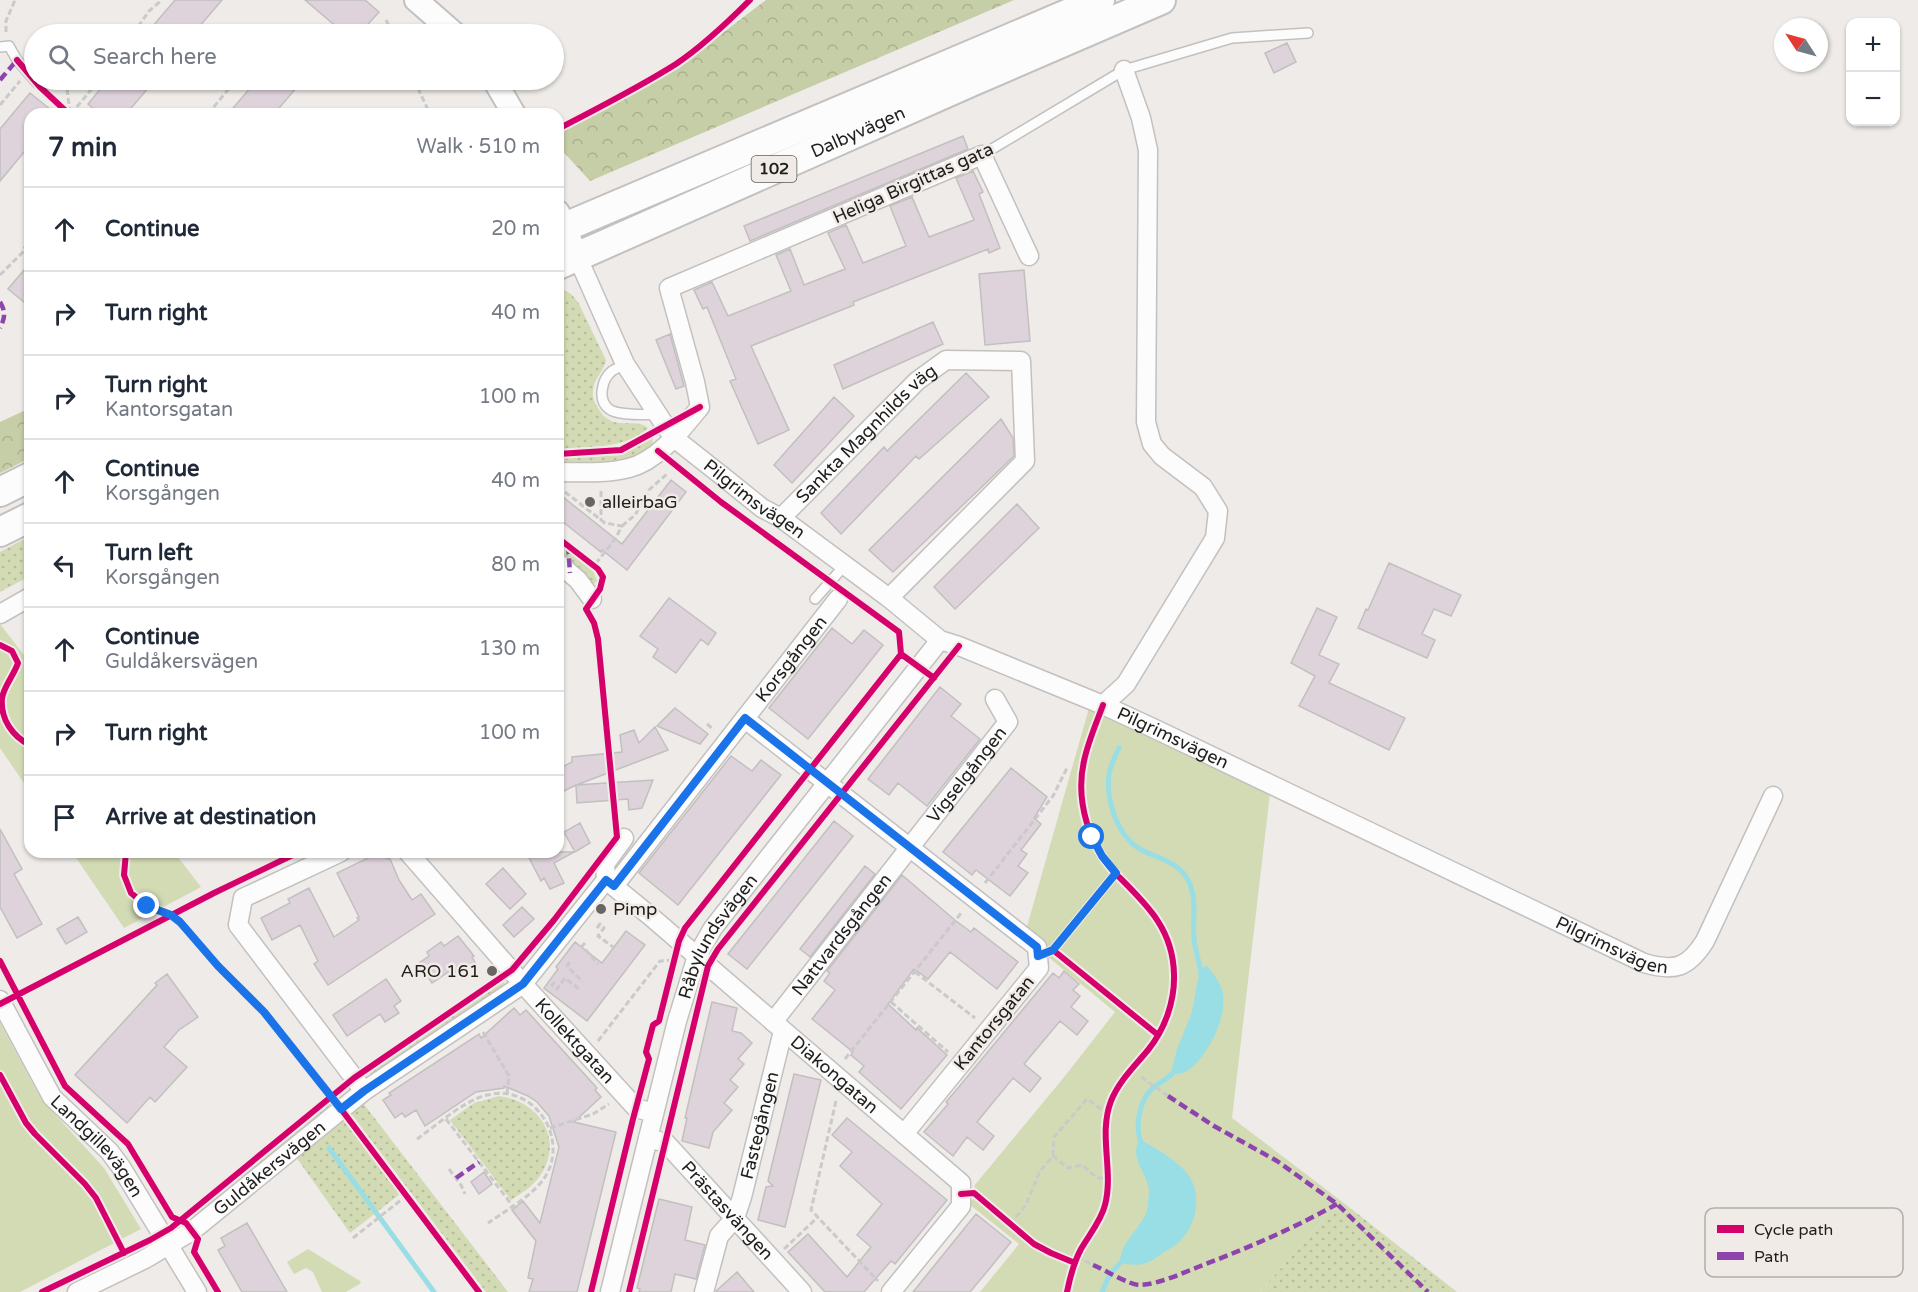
<!DOCTYPE html>
<html lang="en">
<head>
<meta charset="utf-8">
<style>
  body { margin:0; font-family:"Varela Round",sans-serif; background:#f2f2f3; color:#1f2937 }
  .controls { position:absolute; right:18px; top:18px; display:grid; overflow:hidden; border-radius:12px; box-shadow:0 2px 4px #0004 }
  .controls button { width:54px; height:54px; display:grid; place-items:center; padding:0; border:0; border-bottom:2px solid #e0e1e3; background:#fff; color:#1f2937; font:30px sans-serif }
  .compass { position:absolute; left:1774px; top:18px; width:54px; height:54px; border-radius:50%; background:#fff; box-shadow:0 2px 4px #0004; rotate:306deg }
  .stop { position:absolute; width:18px; height:18px; margin:-14px; border:4px solid #1a73e8; border-radius:50%; background:#fff }
  .stop.end { background:#1a73e8; border-color:#fff; box-shadow:0 2px 6px #0008 }
  .list { margin:0; padding:0; list-style:none }
  h2 { display:flex; justify-content:space-between; align-items:center; height:78px; margin:0; padding:0 24px; font-size:26px }
  h2 small { font-size:20px; font-weight:400; color:#747a83 }
  .list li { display:grid; grid-template-columns:39px 1fr auto; gap:18px; align-items:center; box-sizing:border-box; height:84px; padding:0 24px; border-top:2px solid #e0e1e3 }
  .list b { display:block; font-size:22px; white-space:nowrap }
  .list p { margin:0; font-size:20px; white-space:nowrap; color:#747a83 }
  .list em { font-size:20px; font-style:normal; color:#747a83 }
  .icon { flex:none; width:33px; height:33px; fill:none; stroke:currentColor; stroke-width:2; stroke-linecap:round; stroke-linejoin:round }
  .map { position:relative; flex:none; width:1918px; height:1292px; overflow:hidden }
  .search { position:absolute; background:#fff; box-shadow:0 2px 4px #0004; left:24px; top:24px; width:540px; height:66px; display:flex; align-items:center; gap:15px; box-sizing:border-box; padding:0 21px; border-radius:33px; color:#747a83; font-size:22px }
  .panel { position:absolute; background:#fff; box-shadow:0 2px 4px #0004; left:24px; top:108px; width:540px; height:750px; border-radius:18px }
  .map>svg:first-child { display:block }
  .grass { fill:url(#grass-dots) }
  .forest { fill:url(#forest-crowns) }
  .park { fill:#d3dbb5 }
  .water { fill:#98dee4 }
  .lines { fill:none; stroke-linecap:round; stroke-linejoin:round }
  .stream { stroke:#98dee4; stroke-width:5 }
  .building { fill:#ded2db; stroke:#c1c0bf; stroke-width:1.5 }
  .service-casing { stroke:#c3c1bf; stroke-width:12 }
  .minor-casing { stroke:#c3c1bf; stroke-width:21 }
  .tertiary-casing { stroke:#c3c1bf; stroke-width:26 }
  .primary-casing { stroke:#c3c1bf; stroke-width:32 }
  .path { stroke:#cbc9c9; stroke-width:3; stroke-dasharray:6 3; stroke-linecap:butt }
  .service { stroke:#fcfcfc; stroke-width:9 }
  .minor { stroke:#fcfcfc; stroke-width:18 }
  .tertiary { stroke:#fcfcfc; stroke-width:22 }
  .primary { stroke:#fcfcfc; stroke-width:28 }
  .quiet { stroke:#8e44ad; stroke-width:4.5; stroke-dasharray:9 4.5; stroke-linecap:butt }
  .cycleway-casing { stroke:#f0ebe6; stroke-width:10 }
  .cycleway { stroke:#d6006c; stroke-width:6 }
  .route { stroke:#1a73e8; stroke-width:8 }
  .poi-dot { fill:#676663; stroke:#f0ebe6; stroke-width:2 }
  .labels { text-anchor:middle; dominant-baseline:central; stroke-width:5; stroke-linejoin:round; paint-order:stroke }
  .shield { fill:#f0ebe6; stroke:#5e5c59; stroke-width:1.5 }
  .shield-label { font-size:16px; font-weight:bold; fill:#1f1e1c }
  .street-label { font-size:18px; fill:#1f1e1c; stroke:#f0ebe6 }
  .poi-label { font-size:18px; fill:#1f1e1c; stroke:#f0ebe6; text-anchor:start }
  .key { fill:#f0ebe6; stroke:#b1aea9; stroke-width:1.5 }
  .key-label { font-size:16px; fill:#1f1e1c }
</style>
</head>
<body>
<div class="map">
<svg width="1918" height="1292" viewBox="0 0 1918 1292">
  <defs>
    <pattern id="grass-dots" width="8" height="8" patternUnits="userSpaceOnUse" patternTransform="scale(1.5)"><rect width="8" height="8" fill="#d3dbb5"/><path d="M2 2h.1M6 6h.1" fill="none" stroke="#b5bc9b" stroke-width="1.8" stroke-linecap="round"/></pattern>
    <pattern id="forest-crowns" width="20" height="18" patternUnits="userSpaceOnUse" patternTransform="scale(1.5)"><rect width="20" height="18" fill="#c6cea7"/><path d="M2 6a3 3 0 1 1 6 0M12 15a3 3 0 1 1 6 0" fill="none" stroke="#aab08f"/></pattern>
  </defs>
  <rect width="100%" height="100%" fill="#eeebe8"/>
  <path class="grass" d="M558,287L571,294L578,302L606,360C604,371 594,378 593,390C592,396 594,402 598,408C613,434 634,416 648,428C625,450 587,446 558,449Z
    M650,438H653L652,446L641,456L621,462L558,465V459L623,455Z
    M30,536V576L0,592V552Z
    M558,542L593,570L597,581L592,585L584,575L558,552Z
    M505,981L501,989L374,1074H366Z
    M499,1096C539,1101 565,1139 540,1176C533,1186 522,1193 511,1200L450,1120L474,1103Z
    M330,1103L332,1106L241,1179V1174Z
    M363,1103L508,1292H486L350,1112Z
    M342,1118L400,1194L350,1233L296,1157Z
    M222,1190L220,1197L195,1217H192L194,1212Z
    M1340,1200L1457,1292H1260Z"/>
  <path class="forest" d="M766,0H1014L590,181L559,147L558,135L563,129L695,54Z
    M30,408V458L0,473V422Z"/>
  <path class="park" d="M0,624L30,663V792L0,748Z
    M1091,701L1270,793L1232,1118L1340,1200L1260,1292H980L1019,1244L969,1204L979,1192L974,1186L1065,1076L1115,1012L1024,937Z
    M72,852H174L201,887L124,928Z
    M0,1023L41,1099L104,1168L141,1229L20,1292H0Z
    M308,1249L360,1281L361,1283L346,1292H322L313,1272L306,1268L294,1274L287,1262Z"/>
  <path class="water" d="M1207,966C1214,975 1222,984 1223,995C1227,1018 1206,1061 1185,1072C1181,1074 1175,1074 1171,1074L1170,1076L1177,1049L1192,1012L1200,968Z
    M1140,1140C1154,1146 1184,1165 1191,1179C1201,1199 1196,1223 1182,1239C1177,1245 1169,1249 1163,1253C1157,1257 1151,1262 1143,1264C1136,1266 1128,1264 1120,1263C1120,1239 1147,1225 1148,1204C1148,1198 1150,1191 1148,1185C1144,1171 1129,1154 1140,1140Z"/>
  <g class="lines">
    <path class="stream" d="M1119,748C1115,756 1111,764 1109,774C1106,799 1116,833 1138,848C1155,858 1177,860 1188,880C1198,899 1192,918 1194,939C1195,951 1200,962 1201,975
      M1143,1147C1134,1130 1138,1101 1153,1088C1161,1081 1169,1079 1175,1070
      M329,1148L434,1292
      M1102,1292L1110,1274L1124,1259"/>
  </g>
  <path class="building" d="M175,0H222L193,34H146Z
    M305,0H365L379,12L359,34H345Z
    M1287,43L1296,62L1274,73L1265,53Z
    M108,80H155L126,114H99L88,104Z
    M257,80H303L274,114H228Z
    M30,93L56,114H30V145L0,181V129Z
    M963,136L968,149L750,241L744,226Z
    M973,171L983,192L979,194L1000,248L989,253L988,249L853,302L854,305L751,346L789,430L758,444L730,381L736,379L707,307L703,309L694,290L712,282L728,316L791,291L776,255L790,249L804,285L845,269L828,233L846,225L863,263L906,246L890,206L912,197L929,237L974,220L956,178Z
    M30,263V307L8,289Z
    M1024,270L1030,341L985,345L979,274Z
    M933,322L943,344L843,389L834,365Z
    M670,334L684,386L676,389L656,340Z
    M966,373L989,397L919,459L916,456L841,534L821,513L884,447L887,451Z
    M834,397L854,416L792,483L774,465Z
    M1001,419L1013,438L1014,456L893,572L869,550Z
    M671,480L686,492L627,570L602,550L601,552L558,518V493L622,544Z
    M1017,504L1039,528L955,609L934,587Z
    M1389,563L1461,595L1451,616L1434,609L1422,634L1435,640L1427,658L1358,628L1366,609L1368,610Z
    M669,598L716,633L708,645L701,639L676,673L653,657L658,649L640,636Z
    M1317,608L1337,617L1319,655L1339,664L1329,683L1405,718L1389,750L1299,706L1315,676L1291,663Z
    M832,628L852,644L864,630L883,645L808,739L769,708Z
    M940,687L961,704L951,716L980,739L927,806L898,783L889,795L868,779Z
    M675,708L708,734L700,744L657,726Z
    M655,727L668,750L574,786L558,794V769L572,762V757L622,752L620,735L634,730L639,743Z
    M731,756L752,771L761,760L781,775L678,905L639,873Z
    M1011,768L1047,797L1034,818L1041,824L1021,850L1027,854L1018,866L1028,873L1010,896L976,870L972,875L943,852Z
    M653,780L642,808L629,810L628,799L577,803L576,785Z
    M834,821L853,836L747,969L728,954Z
    M580,823L590,843L575,852L564,832Z
    M0,829L22,869L14,874L42,924L17,938L0,907Z
    M526,852H574L554,863L564,883L550,889L544,878L541,881Z
    M374,855L390,859L399,880L412,900L421,894L435,914L328,985L314,964L318,961L300,925L272,940L261,918L290,903L288,899L309,888L334,937L359,920L357,918L359,917L337,873Z
    M865,866L875,874L810,957L800,949Z
    M503,868L526,894L510,909L486,884Z
    M902,875L956,921L971,932L974,928L1018,962L997,989L950,952L928,979L914,969L888,1004L916,1030L917,1028L947,1055L901,1109L859,1072L864,1066L851,1055L853,1052L812,1019L835,990L824,981L830,973L827,971Z
    M522,907L534,919L514,937L503,925Z
    M78,917L87,932L66,944L57,929Z
    M626,931L645,945L587,1021L544,988L558,969L556,967L575,942L602,963Z
    M458,936L474,956L472,957L476,964L458,976L453,969L432,983L419,963L429,956L427,952L441,942L444,946Z
    M1064,971L1079,984L1073,990L1080,996L1071,1007L1088,1021L1077,1035L1060,1021L1024,1064L1041,1078L1030,1092L1013,1078L977,1122L994,1136L983,1150L967,1137L953,1156L924,1132L948,1104L946,1102L958,1088L1053,973L1059,978Z
    M167,974L198,1017L179,1030L164,1047L187,1067L155,1102L150,1097L127,1123L75,1075L157,985L155,983Z
    M386,979L401,1001L394,1006L399,1013L385,1022L380,1014L347,1036L333,1015Z
    M712,1002L737,1008L732,1031L741,1033L752,1043L738,1059L744,1064L730,1080L738,1087L724,1103L732,1110L713,1132L709,1148L682,1141L687,1118H685Z
    M514,1008L520,1015L526,1010L597,1088L595,1090L601,1097L574,1122L616,1132L577,1292H529L533,1279L528,1278L536,1241L512,1210L523,1201L540,1223L559,1147L549,1116L537,1102L528,1096L504,1086V1088L476,1092L425,1126L416,1110L405,1117L402,1113L395,1118L383,1100L391,1095L389,1093L479,1034L481,1038Z
    M794,1074L821,1080L785,1227L758,1220L766,1187L773,1186L768,1181Z
    M847,1118L947,1200L895,1264L891,1261L864,1292H825L788,1252L808,1234L847,1277L871,1247L857,1235L882,1204L840,1166L852,1152L832,1135Z
    M484,1172L492,1184L479,1194L471,1182Z
    M659,1199L692,1207L685,1240L705,1245L696,1279L675,1274L671,1292H639L640,1289L637,1288Z
    M976,1214L1011,1242L990,1268L970,1292H913Z
    M247,1223L287,1292H242L218,1250L225,1246L221,1238Z
    M737,1272L754,1292H716V1291Z"/>
  <g class="lines">
    <g class="service-casing">
      <path id="service" d="M0,47L9,46L17,60L37,83
        M982,155L1124,70L1232,38L1308,33
        M625,364C621,367 616,368 612,371C602,379 597,400 609,409C618,416 645,414 657,415
        M815,599L845,565"/>
    </g>
    <g class="minor-casing">
      <g id="minor">
        <path id="s1" d="M577,256L625,364L666,427L674,438L721,475L762,508L781,518L889,598L940,640L959,646L1103,705L1155,729L1644,963C1675,972 1688,968 1705,941L1773,796"/>
        <path d="M558,472C581,472 606,474 629,468C658,461 682,429 700,407L695,382L669,288L982,155L1029,256"/>
        <path id="s2" d="M781,518L917,381L946,360L1021,361L1025,461L889,598"/>
        <path d="M558,563L578,580L592,599"/>
        <path d="M0,614L30,597"/>
        <path d="M1103,705L1126,684L1215,538L1218,511L1203,487L1162,456L1152,444L1146,422L1148,150L1141,118L1124,70"/>
        <path d="M745,719L1037,947L1039,968L904,1134"/>
        <path d="M341,852L243,898L238,925L364,1091"/>
        <path id="s3" d="M408,852L523,984L636,1108L654,1113"/>
        <path id="s4" d="M606,880L649,915L961,1183V1206L891,1292"/>
        <path d="M606,880L605,864L624,838"/>
        <path id="s5" d="M614,886L838,599"/>
        <path id="s6" d="M0,1000L52,1097L109,1151L121,1167L197,1292"/>
        <path id="s7" d="M773,1022L1008,722L995,699"/>
        <path id="s8" d="M648,1138L666,1143L802,1292"/>
        <path id="s9" d="M77,1292L145,1259L192,1231L364,1091L523,984L606,880"/>
        <path id="s10" d="M610,1292L677,1021L697,956L713,928L940,640"/>
        <path id="s11" d="M704,1292L719,1236L735,1218L742,1197L783,1031"/>
      </g>
    </g>
    <g class="tertiary-casing">
      <path id="tertiary" d="M416,0L455,34
        M494,80L514,114
        M558,212L577,256"/>
    </g>
    <g class="primary-casing">
      <g id="primary">
        <path d="M558,230L1100,0"/>
        <path id="s12" d="M558,265L971,82L1161,0"/>
        <path d="M0,492L30,477"/>
        <path d="M0,532L30,517"/>
      </g>
    </g>
    <path class="path" d="M386,20L393,34
      M6,32V21L15,0
      M133,34L149,11L162,0
      M66,80L70,113
      M414,80L430,114
      M0,105L20,81
      M71,114L99,80
      M208,114L236,80
      M0,275L22,253L30,237
      M601,491V521
      M565,492L605,523L622,526L615,539L594,566
      M622,526L635,515L649,490L667,474
      M707,724L714,730
      M985,883L1053,796L1067,768
      M597,928L600,924L604,928L598,936L613,947
      M585,943L582,946L598,964
      M570,962L567,966L583,982
      M915,972L975,1018
      M555,982L552,985L557,989L565,978L579,989
      M891,1002L948,1052
      M483,1032L509,1076L507,1094
      M598,1041L660,961L674,960
      M845,1059L962,912
      M1141,1077L1168,1096
      M836,1101L811,1210L878,1281
      M446,1119L512,1205
      M550,1128L593,1114L609,1104
      M417,1139C437,1125 463,1101 487,1095C533,1083 570,1137 545,1177C534,1195 505,1211 488,1223
      M1053,1156L1054,1137L1087,1099L1101,1109L1107,1112
      M449,1169L461,1185L465,1194
      M1010,1224L1026,1205L1040,1171L1053,1156L1068,1168L1082,1165L1097,1178H1107
      M353,1238L406,1196
      M784,1249L818,1217
      M1077,1257L1093,1265"/>
    <use href="#service" class="service"/>
    <use href="#minor" class="minor"/>
    <use href="#tertiary" class="tertiary"/>
    <use href="#primary" class="primary"/>
    <path class="quiet" d="M0,80L17,60
      M0,302C6,312 5,318 0,328
      M568,545L570,573
      M1168,1096L1214,1126L1277,1161L1337,1204L1428,1292
      M456,1178L479,1162
      M1093,1265C1105,1270 1129,1285 1140,1285C1159,1284 1180,1274 1198,1267C1245,1249 1293,1229 1337,1204"/>
    <g class="cycleway-casing">
      <path id="cycleway" d="M17,60L40,87L69,114
        M558,129C598,108 638,88 676,64C703,46 727,23 750,0
        M658,451L721,502L899,632L901,654L934,678
        M558,454L621,450L700,407
        M0,645L12,651L18,663C14,675 4,686 2,698C0,719 13,737 30,745
        M126,852L124,875L131,893L147,906L171,915L180,922L218,966L264,1012L341,1109L479,1292
        M1053,950L1116,873
        M1038,956L1053,950L1158,1035
        M0,961L65,1086L128,1144L172,1217L186,1223L198,1239L194,1252L218,1292
        M0,1004L214,893L299,852
        M0,1075L26,1123L35,1134L85,1184L96,1198L124,1253
        M961,1194L974,1193L1034,1244L1051,1253L1075,1263
        M42,1292L150,1240L171,1228L354,1078L512,970L554,920L617,837L598,639L594,623L586,609L600,589L603,577L598,569L558,538
        M591,1292L633,1119L649,1059L646,1052L653,1025L659,1021L679,941L685,928L901,654
        M629,1292L708,966L718,949L959,646
        M1067,1292C1070,1277 1074,1262 1081,1249C1089,1235 1101,1221 1105,1205C1114,1171 1098,1135 1111,1101C1119,1081 1134,1067 1148,1050C1165,1029 1175,1001 1174,974C1173,929 1147,905 1117,875C1089,846 1075,801 1084,761C1088,742 1096,724 1103,705"/>
    </g>
    <use href="#cycleway" class="cycleway"/>
  </g>
  <g class="lines">
    <path class="route" d="M147,906L171,915L180,922L218,966L264,1012L341,1109L364,1091L523,984L606,880L614,886L745,718L1037,947L1038,956L1053,950L1116,873L1102,856L1092,837"/>
  </g>
  <g class="poi-dot">
    <circle cx="590" cy="502" r="6"/>
    <circle cx="601" cy="909" r="6"/>
    <circle cx="492" cy="971" r="6"/>
  </g>
  <g class="labels">
    <rect class="shield" x="751.5" y="156" width="45" height="26" rx="4.5"/>
    <g class="shield-label">
      <text x="774" y="169">102</text>
    </g>
    <g class="street-label">
      <text stroke="none"><textPath href="#s12" startOffset="328">Dalbyvägen</textPath></text>
      <text transform="translate(913 183) rotate(-24)">Heliga Birgittas gata</text>
      <text stroke="none"><textPath href="#s2" startOffset="120">Sankta Magnhilds väg</textPath></text>
      <text stroke="none"><textPath href="#s1" startOffset="308">Pilgrimsvägen</textPath></text>
      <text stroke="none"><textPath href="#s5" startOffset="288">Korsgången</textPath></text>
      <text stroke="none"><textPath href="#s1" startOffset="794">Pilgrimsvägen</textPath></text>
      <text stroke="none"><textPath href="#s7" startOffset="314">Vigselgången</textPath></text>
      <text stroke="none"><textPath href="#s7" startOffset="111">Nattvardsgången</textPath></text>
      <text stroke="none"><textPath href="#s10" startOffset="374">Råbylundsvägen</textPath></text>
      <text stroke="none"><textPath href="#s1" startOffset="1280">Pilgrimsvägen</textPath></text>
      <text transform="translate(994 1023) rotate(-51)">Kantorsgatan</text>
      <text stroke="none"><textPath href="#s3" startOffset="252">Kollektgatan</textPath></text>
      <text stroke="none"><textPath href="#s4" startOffset="300">Diakongatan</textPath></text>
      <text stroke="none"><textPath href="#s11" startOffset="178">Fastegången</textPath></text>
      <text stroke="none"><textPath href="#s6" startOffset="177">Landgillevägen</textPath></text>
      <text stroke="none"><textPath href="#s9" startOffset="230">Guldåkersvägen</textPath></text>
      <text stroke="none"><textPath href="#s8" startOffset="110">Prästasvängen</textPath></text>
    </g>
    <g class="poi-label">
      <text x="602" y="502">alleirbaG</text>
      <text x="613" y="909">Pimp</text>
      <text x="480" y="971" text-anchor="end">ARO 161</text>
    </g>
  </g>
  <rect x="1705" y="1208" width="198" height="69" rx="9" class="key"/>
  <rect x="1717" y="1225" width="27" height="8" fill="#d6006c"/>
  <rect x="1717" y="1252" width="27" height="8" fill="#8e44ad"/>
  <g class="key-label">
    <text x="1754" y="1235">Cycle path</text>
    <text x="1754" y="1262">Path</text>
  </g>
</svg>
<div class="controls">
<button>+</button>
<button>−</button>
</div>
<svg class="compass" viewBox="-18 -18 36 36"><path d="M0-13l5 13h-10z" fill="#e53935"/><path d="M0 13l5-13h-10z" fill="#747a83"/></svg>
<div class="stop" style="left:1092px;top:837px"></div>
<div class="stop end" style="left:147px;top:906px"></div>
<div class="search"><svg class="icon" aria-label="search" viewBox="0 0 24 24"><circle cx="10" cy="10" r="6"/><path d="M15 15l6 6"/></svg>Search here</div>
<section class="panel">
<h2>7 min<small>Walk · 510 m</small></h2>
<ul class="list">
<li><svg class="icon" aria-label="ahead" viewBox="0 0 24 24"><path d="M12 20V5M6 11l6-6 6 6"/></svg><div><b>Continue</b></div><em>20 m</em></li>
<li><svg class="icon" aria-label="right" viewBox="0 0 24 24"><path d="M7 20v-9h11M14 6l5 5-5 5"/></svg><div><b>Turn right</b></div><em>40 m</em></li>
<li><svg class="icon" aria-label="right" viewBox="0 0 24 24"><path d="M7 20v-9h11M14 6l5 5-5 5"/></svg><div><b>Turn right</b><p>Kantorsgatan</p></div><em>100 m</em></li>
<li><svg class="icon" aria-label="ahead" viewBox="0 0 24 24"><path d="M12 20V5M6 11l6-6 6 6"/></svg><div><b>Continue</b><p>Korsgången</p></div><em>40 m</em></li>
<li><svg class="icon" aria-label="left" viewBox="0 0 24 24"><path d="M17 20v-9H6M10 6l-5 5 5 5"/></svg><div><b>Turn left</b><p>Korsgången</p></div><em>80 m</em></li>
<li><svg class="icon" aria-label="ahead" viewBox="0 0 24 24"><path d="M12 20V5M6 11l6-6 6 6"/></svg><div><b>Continue</b><p>Guldåkersvägen</p></div><em>130 m</em></li>
<li><svg class="icon" aria-label="right" viewBox="0 0 24 24"><path d="M7 20v-9h11M14 6l5 5-5 5"/></svg><div><b>Turn right</b></div><em>100 m</em></li>
<li><svg class="icon" aria-label="arrive" viewBox="0 0 24 24"><path d="M6 21V4h12l-3 4 3 4H6"/></svg><div><b>Arrive at destination</b></div></li>
</ul>
</section>
</div>
</body>
</html>
